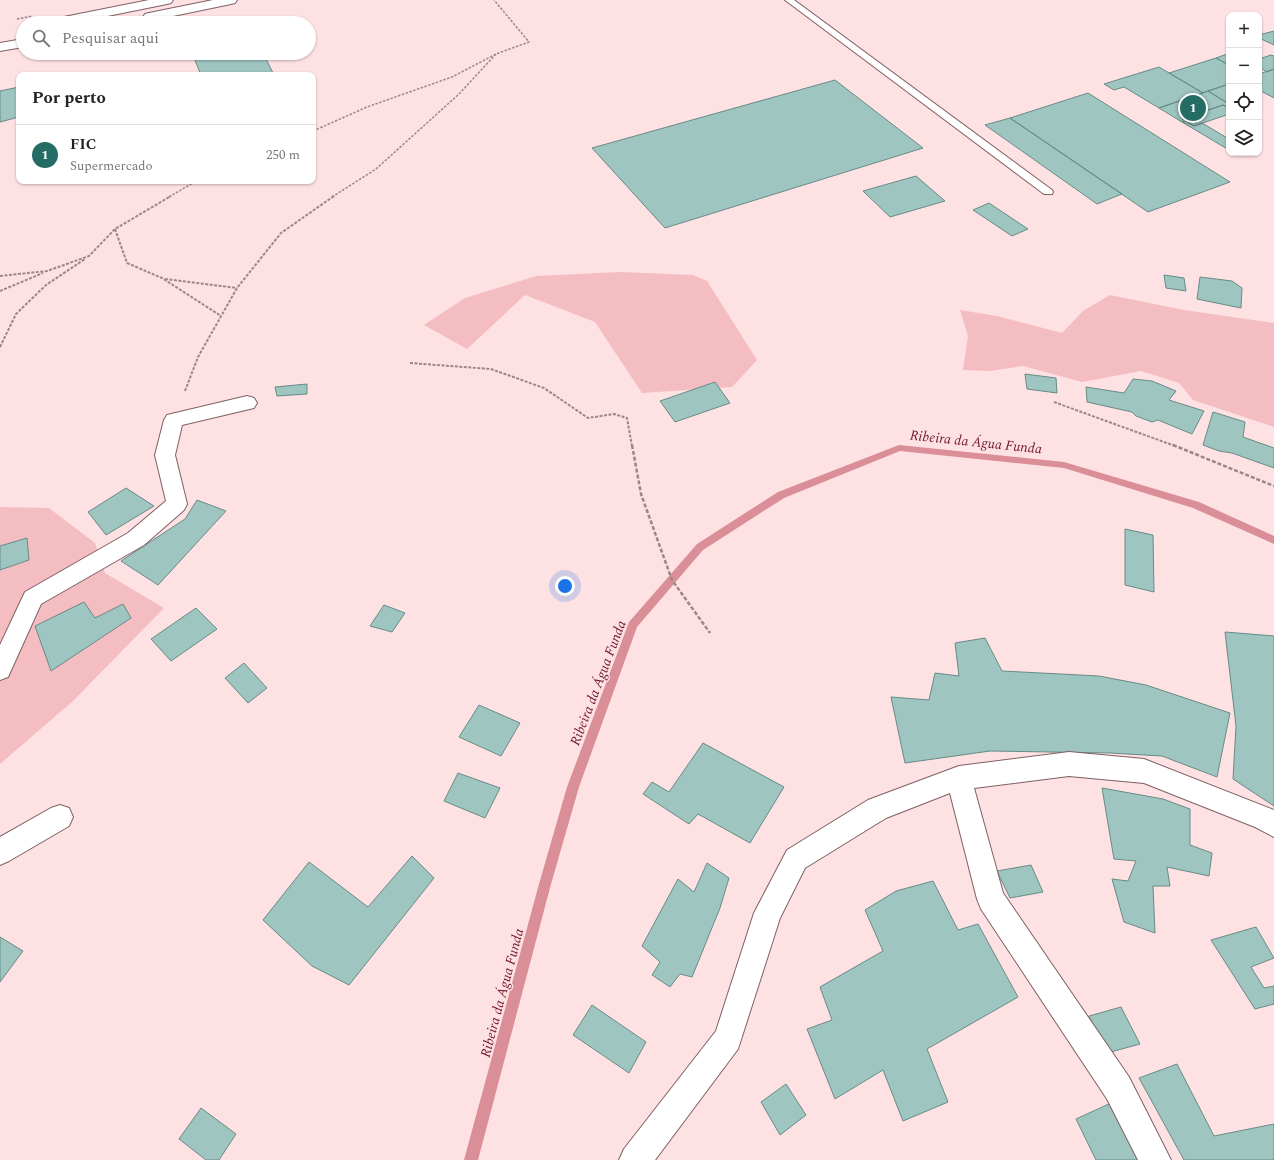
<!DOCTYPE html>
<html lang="pt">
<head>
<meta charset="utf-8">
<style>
  body { margin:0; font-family:Spectral,serif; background:#f6f6f6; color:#222 }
  .controls { position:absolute; right:12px; top:12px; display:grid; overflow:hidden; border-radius:8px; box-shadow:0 1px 3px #0004 }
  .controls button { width:36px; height:36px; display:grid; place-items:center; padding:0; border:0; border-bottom:1px solid #e0e0e0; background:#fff; color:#222; font:20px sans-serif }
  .you { position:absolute; left:565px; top:586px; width:14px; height:14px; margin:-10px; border:3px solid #fff; border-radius:50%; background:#1a73e8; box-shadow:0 0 0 6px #1a73e833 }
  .badge { display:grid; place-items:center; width:26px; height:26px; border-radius:50%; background:#246d65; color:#fff; font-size:13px; font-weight:700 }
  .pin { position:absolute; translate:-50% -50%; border:2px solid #fff; box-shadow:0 1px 4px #0006 }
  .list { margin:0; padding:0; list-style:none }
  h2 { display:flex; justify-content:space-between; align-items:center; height:52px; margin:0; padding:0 16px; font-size:17px }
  h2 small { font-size:13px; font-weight:400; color:#767676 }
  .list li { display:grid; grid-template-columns:26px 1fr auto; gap:12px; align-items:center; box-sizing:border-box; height:60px; padding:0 16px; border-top:1px solid #e0e0e0 }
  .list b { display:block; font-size:15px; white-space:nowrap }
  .list p { margin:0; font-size:13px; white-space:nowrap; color:#767676 }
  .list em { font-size:13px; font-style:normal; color:#767676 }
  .icon { flex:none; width:22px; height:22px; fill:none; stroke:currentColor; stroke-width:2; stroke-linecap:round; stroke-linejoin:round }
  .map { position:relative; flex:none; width:1274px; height:1160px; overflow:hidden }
  .search { position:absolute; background:#fff; box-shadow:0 1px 3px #0004; left:16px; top:16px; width:300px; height:44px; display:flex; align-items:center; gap:10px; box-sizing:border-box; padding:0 14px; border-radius:22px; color:#767676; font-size:15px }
  .panel { position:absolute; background:#fff; box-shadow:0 1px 3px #0004; left:16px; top:72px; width:300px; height:112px; border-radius:8px }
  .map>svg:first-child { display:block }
  .green { fill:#f4bdc2 }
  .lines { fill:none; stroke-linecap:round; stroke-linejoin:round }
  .stream { fill:#da8e97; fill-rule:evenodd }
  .building { fill:#9fc5c0; stroke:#678b86 }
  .service-casing { stroke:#7f6063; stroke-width:2 }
  .minor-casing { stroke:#7f6063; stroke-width:2 }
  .trunk-casing { stroke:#7f6063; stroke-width:2 }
  .path-far2 { stroke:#9c8788; stroke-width:1.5; stroke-dasharray:2.5 1.5; stroke-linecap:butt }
  .path-far1 { stroke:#9c8788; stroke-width:2; stroke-dasharray:3 1.5; stroke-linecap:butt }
  .path { stroke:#9c8788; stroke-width:2.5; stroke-dasharray:4 2; stroke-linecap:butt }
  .service { fill:#fff; fill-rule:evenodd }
  .minor { fill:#fff; fill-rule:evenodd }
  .trunk { fill:#fff; fill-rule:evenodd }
  .labels { text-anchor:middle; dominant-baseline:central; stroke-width:3; stroke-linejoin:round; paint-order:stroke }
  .water-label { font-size:14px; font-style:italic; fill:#71172e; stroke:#fee1e3 }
</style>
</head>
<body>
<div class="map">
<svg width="1274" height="1160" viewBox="0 0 1274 1160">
  <rect width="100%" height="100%" fill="#fee1e3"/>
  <path class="green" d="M621,272L693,275L707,281L757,360L732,387L642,393L595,322L525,295L467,349L424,325L465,298L536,276Z
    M1110,295L1184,310L1274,323V427L1193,400L1179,383L1141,371L1082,382L1023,366L990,371L963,370L968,336L960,310L997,316L1062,333L1083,311Z
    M0,507L49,508L95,543L105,573L164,608L73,701L0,764Z"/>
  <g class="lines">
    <path class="stream" d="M899,445L1064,462L1199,502L1274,536V544L1193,508L1064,468L900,451L784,498L703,550L637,627L579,787L551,884L478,1160H464L539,884L567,787L629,622L697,544L778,492Z"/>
  </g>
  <path class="building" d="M1274,31V45L1259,38V35Z
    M192,53H263L273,73L266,75H201Z
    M1227,54L1229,55V65L1216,58Z
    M1271,55L1274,56V69L1267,72L1259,67V59Z
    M1216,58L1229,65V84L1208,91L1203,93L1169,73Z
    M1159,67L1203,93L1159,108L1124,87L1114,90L1104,84Z
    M1274,69V98L1259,90V74Z
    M835,80L923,148L665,228L592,148Z
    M1229,84V104L1208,91Z
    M19,87V117L0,122V91Z
    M1208,91L1229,104V107L1223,105L1182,119L1186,121L1182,122L1159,108Z
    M1088,93L1230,182L1148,212L1010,118Z
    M1223,105L1229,108V114L1194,126L1182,119Z
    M1010,118L1122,194L1097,204L985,125Z
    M1186,121L1194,126L1202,123L1229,139V150L1182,122Z
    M916,176L945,201L890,217L863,191Z
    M989,203L1028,229L1012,236L973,210Z
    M1164,275L1184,278L1186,291L1166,288Z
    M1200,277L1232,281L1242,288L1241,308L1197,299Z
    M1025,374L1056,378L1057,393L1027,389Z
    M1133,379L1152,381L1176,391L1169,400L1204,411L1192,434L1158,420L1152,422L1136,416L1132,412L1087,402L1086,387L1124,393Z
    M715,382L730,403L675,422L660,401Z
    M307,384V394L277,396L275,387Z
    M1213,412L1245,422L1243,437L1274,448V468L1232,453L1219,451L1203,445Z
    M126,488L154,506L106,535L88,512Z
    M197,500L226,511L158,585L121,561L185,519Z
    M1125,529L1153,535L1154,592L1125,585Z
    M27,538L29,560L0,570V546Z
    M84,602L95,618L123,604L131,618L51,671L35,626Z
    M384,605L405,613L392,632L370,626Z
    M196,608L217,629L171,661L151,639Z
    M1225,632L1274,636V806L1233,779L1236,726Z
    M985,638L1002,671L1099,676L1146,685L1230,713L1217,777L1162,756L1110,753L990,751L905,763L891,697L929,700L935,673L959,676L955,643Z
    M244,663L267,688L248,703L225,678Z
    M479,705L520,723L501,756L459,737Z
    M703,743L784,787L750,843L698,814L689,824L643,794L652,782L669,792Z
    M458,773L500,788L485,818L444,801Z
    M1102,788L1163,799L1190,809V845L1212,853L1209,876L1167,867L1170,886H1153L1155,933L1124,922L1112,879L1128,881L1136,861L1114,859Z
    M412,856L434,878L349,985L312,966L263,920L309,862L368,907Z
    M707,863L729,878L720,908L692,977L680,974L670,987L652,975L660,962L642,946L678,879L694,892Z
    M1031,865L1043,892L1010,898L997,871Z
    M933,881L958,930L978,924L1018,997L927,1049L948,1102L903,1121L883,1070L835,1099L807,1029L832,1020L820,987L883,951L865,910L896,891Z
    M1256,927L1274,958L1251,967L1264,988L1274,986V1004L1255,1009L1211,940Z
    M0,937L23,951L0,982Z
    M592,1005L646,1042L629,1073L573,1035Z
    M1121,1007L1140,1044L1107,1053L1089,1016Z
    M1177,1064L1214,1136L1274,1124V1160H1184L1139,1078Z
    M786,1084L806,1115L780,1135L761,1102Z
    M1111,1103L1145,1160H1096L1076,1119Z
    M201,1108L236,1134L219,1160H206L179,1139Z"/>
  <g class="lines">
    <g class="service-casing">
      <path id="service" d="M785,0H794L1052,190L1053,192L1052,194H1044Z"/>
    </g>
    <g class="minor-casing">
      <path id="minor" d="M247,396L254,398L257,403L254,408L182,425L175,455L187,504L184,510L144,545L41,604L8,677L0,680V645L25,592L128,533L166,501L155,455L164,420L167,415Z
        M1069,752L1144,759L1274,810V837L1255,827L1144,783L1069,776L974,788L1003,893L1129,1077L1171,1160H1138L1107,1099L981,909L977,899L950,793L886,818L805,868L780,918L738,1049L655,1160H619L624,1149L716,1031L754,913L787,850L868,800L959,766Z
        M60,805L69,808L73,817L69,826L9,861L0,865V837L51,808Z"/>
    </g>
    <g class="trunk-casing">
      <path id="trunk" d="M149,0H173L171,3L167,4L73,23H48L50,20L54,19Z
        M213,0H237L235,3L231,4L149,21L145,20L143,17L145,14L149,13Z
        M23,39V47L0,51V43Z"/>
    </g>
    <path class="path-far2" d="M17,19L32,16
      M313,131L367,107L452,77L496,54L529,42L494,0
      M169,197L196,181
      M332,197L376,169L459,94L496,54"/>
    <path class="path-far1" d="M115,229L127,263L162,278L221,316
      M0,276L47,271L89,256L115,229L171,196
      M165,279L237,288
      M0,291L43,273
      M0,347L16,314L46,285L85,259
      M410,363L491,369L544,388L588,418L614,414L627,418L632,446
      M185,391L198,357L237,288L281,233L334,196
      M1054,402L1175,446"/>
    <path class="path" d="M632,445L641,494L672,580L710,633
      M1173,445L1274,486"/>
    <use href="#service" class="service"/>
    <use href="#minor" class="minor"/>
    <use href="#trunk" class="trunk"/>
  </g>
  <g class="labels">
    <g class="water-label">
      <text transform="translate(976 442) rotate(6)">Ribeira da Água Funda</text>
      <text transform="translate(598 683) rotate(-69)">Ribeira da Água Funda</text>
      <text transform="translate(502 993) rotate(-75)">Ribeira da Água Funda</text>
    </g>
  </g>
</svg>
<div class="controls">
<button>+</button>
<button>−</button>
<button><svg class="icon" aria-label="locate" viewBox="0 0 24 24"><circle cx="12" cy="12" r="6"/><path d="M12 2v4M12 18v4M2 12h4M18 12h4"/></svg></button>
<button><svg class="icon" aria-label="layers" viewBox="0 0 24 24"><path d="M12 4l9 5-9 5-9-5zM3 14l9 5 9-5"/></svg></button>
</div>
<div class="you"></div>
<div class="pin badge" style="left:1193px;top:108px">1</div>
<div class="search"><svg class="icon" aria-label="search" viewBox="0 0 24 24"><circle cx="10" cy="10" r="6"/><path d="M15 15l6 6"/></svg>Pesquisar aqui</div>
<section class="panel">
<h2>Por perto<small></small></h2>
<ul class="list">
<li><span class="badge">1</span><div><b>FIC</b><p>Supermercado</p></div><em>250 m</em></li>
</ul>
</section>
</div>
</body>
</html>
